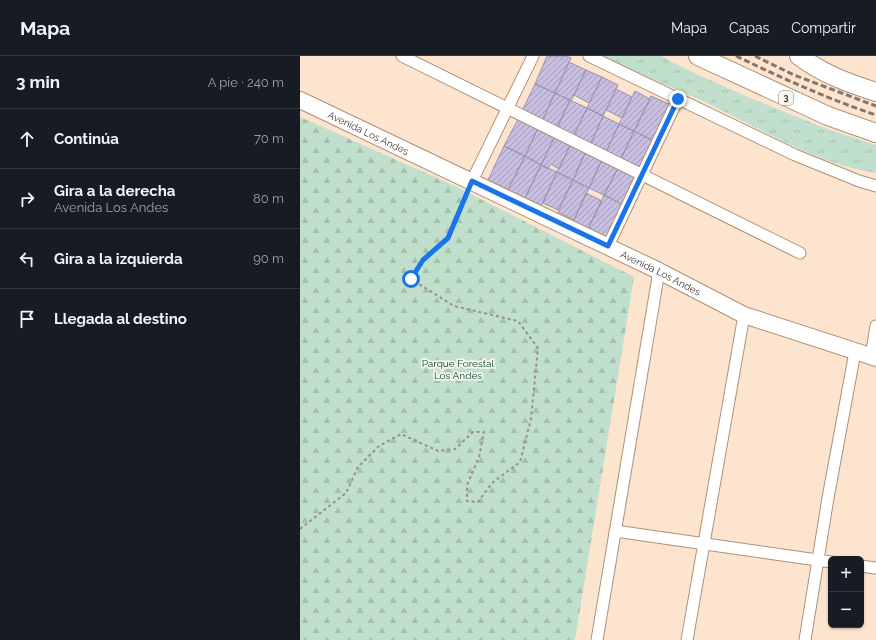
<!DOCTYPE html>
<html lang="es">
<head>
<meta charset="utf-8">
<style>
  body { margin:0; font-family:Raleway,sans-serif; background:#242831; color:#f1f3f6 }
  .controls { position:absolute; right:12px; bottom:12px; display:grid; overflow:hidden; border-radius:6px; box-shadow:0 1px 3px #0004 }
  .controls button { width:36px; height:36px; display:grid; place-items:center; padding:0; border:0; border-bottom:1px solid #363941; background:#171b24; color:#f1f3f6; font:20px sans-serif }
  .stop { position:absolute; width:12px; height:12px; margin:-9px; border:3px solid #1a73e8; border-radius:50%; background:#fff }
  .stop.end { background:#1a73e8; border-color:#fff; box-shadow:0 1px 4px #0008 }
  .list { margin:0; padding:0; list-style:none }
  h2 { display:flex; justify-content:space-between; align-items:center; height:52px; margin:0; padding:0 16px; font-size:17px }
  h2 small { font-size:13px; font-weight:400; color:#9ea1a6 }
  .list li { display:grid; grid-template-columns:26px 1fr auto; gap:12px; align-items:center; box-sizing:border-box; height:60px; padding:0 16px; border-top:1px solid #363941 }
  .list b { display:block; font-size:15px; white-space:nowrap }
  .list p { margin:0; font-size:13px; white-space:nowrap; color:#9ea1a6 }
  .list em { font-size:13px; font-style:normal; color:#9ea1a6 }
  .icon { flex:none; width:22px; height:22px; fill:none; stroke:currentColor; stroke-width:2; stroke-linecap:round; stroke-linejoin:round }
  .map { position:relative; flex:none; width:576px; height:584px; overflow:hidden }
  header { display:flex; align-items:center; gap:24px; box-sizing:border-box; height:56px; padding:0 20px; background:#171b24; border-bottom:1px solid #363941 }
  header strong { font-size:19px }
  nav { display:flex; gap:22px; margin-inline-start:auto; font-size:14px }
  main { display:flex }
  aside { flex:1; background:#171b24 }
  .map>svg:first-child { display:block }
  .forest { fill:url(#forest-firs) }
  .park { fill:url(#park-tufts) }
  .building { fill:url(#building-hatch); stroke:#9b92b1 }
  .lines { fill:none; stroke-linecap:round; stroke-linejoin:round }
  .street-casing { stroke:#ac9179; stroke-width:13 }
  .secondary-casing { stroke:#ac9179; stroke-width:18 }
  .primary-casing { stroke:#ac9179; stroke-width:20 }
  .path { stroke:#9f8d7e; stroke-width:2; stroke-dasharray:3 3; stroke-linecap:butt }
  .street { stroke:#fff; stroke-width:11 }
  .secondary { stroke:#fff; stroke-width:16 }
  .primary { stroke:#fff; stroke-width:18 }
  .rail { stroke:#867668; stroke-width:3; stroke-dasharray:6 3; stroke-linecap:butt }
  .route { stroke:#1a73e8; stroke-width:5 }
  .labels { text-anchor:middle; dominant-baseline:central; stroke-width:3.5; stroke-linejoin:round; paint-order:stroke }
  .shield { fill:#fbf5ef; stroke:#7c7169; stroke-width:1 }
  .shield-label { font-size:9px; font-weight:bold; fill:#45392f }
  .street-label { font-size:10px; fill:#45392f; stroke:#fbf5ef }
  .park-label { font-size:10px; fill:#004a2d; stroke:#fbf5ef }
</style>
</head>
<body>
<header>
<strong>Mapa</strong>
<nav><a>Mapa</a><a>Capas</a><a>Compartir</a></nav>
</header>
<main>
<aside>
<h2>3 min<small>A pie · 240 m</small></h2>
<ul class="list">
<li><svg class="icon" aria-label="ahead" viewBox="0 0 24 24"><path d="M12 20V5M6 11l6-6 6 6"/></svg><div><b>Continúa</b></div><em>70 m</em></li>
<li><svg class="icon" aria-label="right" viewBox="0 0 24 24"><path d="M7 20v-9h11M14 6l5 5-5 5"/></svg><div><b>Gira a la derecha</b><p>Avenida Los Andes</p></div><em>80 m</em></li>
<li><svg class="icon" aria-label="left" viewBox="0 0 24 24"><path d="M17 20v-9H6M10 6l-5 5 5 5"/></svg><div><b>Gira a la izquierda</b></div><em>90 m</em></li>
<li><svg class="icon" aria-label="arrive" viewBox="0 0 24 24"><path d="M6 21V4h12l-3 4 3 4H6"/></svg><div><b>Llegada al destino</b></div></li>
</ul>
</aside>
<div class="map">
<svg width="576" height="584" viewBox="0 0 576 584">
  <defs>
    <pattern id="forest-firs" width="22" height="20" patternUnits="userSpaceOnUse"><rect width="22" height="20" fill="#c0dfcd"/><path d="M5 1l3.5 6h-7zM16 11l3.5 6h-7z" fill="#a6c0b0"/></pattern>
    <pattern id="park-tufts" width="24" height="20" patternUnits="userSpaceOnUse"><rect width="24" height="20" fill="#c0dfcd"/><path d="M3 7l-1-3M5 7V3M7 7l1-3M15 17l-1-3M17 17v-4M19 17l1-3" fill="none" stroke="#a6c0b0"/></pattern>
    <pattern id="building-hatch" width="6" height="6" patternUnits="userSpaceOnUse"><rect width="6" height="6" fill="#c8bee0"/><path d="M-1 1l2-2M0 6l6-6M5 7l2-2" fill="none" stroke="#a49bb6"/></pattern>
  </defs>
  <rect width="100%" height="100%" fill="#fce4cf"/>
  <path class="forest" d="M0,61L157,131L334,221L275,584H0Z"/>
  <path class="park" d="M302,0H361L394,17L450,42L527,73L576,89V117C515,108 460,72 405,46C372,30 335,18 302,0Z"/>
  <path class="building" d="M247,0H266L271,2L255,37L235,28Z
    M269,6L286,14L271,45L255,37Z
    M286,14L302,21L289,47L274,39Z
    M302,21L318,29L303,60L287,52Z
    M235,28L255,37L242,65L222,55Z
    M316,33L332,41L322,62L306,54Z
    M335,35L350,43L334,75L319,68Z
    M255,37L270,44L257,73L242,65Z
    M351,40L371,49L354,85L334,75Z
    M270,44L287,52L273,81L256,73Z
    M287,52L303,60L290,89L273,81Z
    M303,60L319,68L306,96L290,89Z
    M218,63L238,72L225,100L204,90Z
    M319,68L334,75L321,103L306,96Z
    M238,72L255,80L241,109L225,100Z
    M334,75L354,85L340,114L320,105Z
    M255,80L271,88L259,113L251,108L248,113L241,109Z
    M271,88L286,95L273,124L257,116Z
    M204,90L225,100L208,134L188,124Z
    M286,95L302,103L289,132L273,124Z
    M225,100L241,109L225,142L208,134Z
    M302,104L318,112L304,139L289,132Z
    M241,109L257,116L241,150L225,142Z
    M318,112L335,120L322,148L304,139Z
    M257,116L273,124L258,154L243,147Z
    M273,124L289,132L274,164L258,156Z
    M286,137L302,145L288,173L273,166Z
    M304,139L322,148L306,182L288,173Z"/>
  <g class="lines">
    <g class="street-casing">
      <path id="street" d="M102,0L500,197
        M289,0L495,99L559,125L576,130
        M172,125L233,0
        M308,190L378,43
        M571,301L576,270
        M315,475L531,506
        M561,510L576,512
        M297,584L359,215
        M387,584L444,259
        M505,584L528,442L555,296"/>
    </g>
    <g class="secondary-casing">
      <g id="secondary">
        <path id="s1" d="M0,44L359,215L444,259L576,302"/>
      </g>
    </g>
    <g class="primary-casing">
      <path id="primary" d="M398,0L528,60L576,77
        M499,0C523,18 548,27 576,36"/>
    </g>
    <path class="path" d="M0,473L46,437L58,411L79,390L101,378L138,395L155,393L173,376H184L179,401L167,429V445L178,446L192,427L220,406L231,363L238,292L218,265L154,250L111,223L123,204L148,182L167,138"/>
    <use href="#street" class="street"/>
    <use href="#secondary" class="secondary"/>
    <use href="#primary" class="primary"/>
    <path class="rail" d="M436,0C482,22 528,43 576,59
      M455,0L494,19L576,50"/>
  </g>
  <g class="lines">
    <path class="route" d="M111,223L123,204L148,182L172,125L308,190L378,43"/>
  </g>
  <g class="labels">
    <rect class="shield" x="479" y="35" width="14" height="14" rx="3"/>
    <g class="shield-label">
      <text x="486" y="42">3</text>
    </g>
    <g class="street-label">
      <text stroke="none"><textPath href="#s1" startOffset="76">Avenida Los Andes</textPath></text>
      <text stroke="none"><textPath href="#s1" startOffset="400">Avenida Los Andes</textPath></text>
    </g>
    <g class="park-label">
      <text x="158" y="307">Parque Forestal<tspan x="158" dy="12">Los Andes</tspan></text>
    </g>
  </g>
</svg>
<div class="controls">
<button>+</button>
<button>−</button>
</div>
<div class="stop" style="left:111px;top:223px"></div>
<div class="stop end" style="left:378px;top:43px"></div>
</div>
</main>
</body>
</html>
